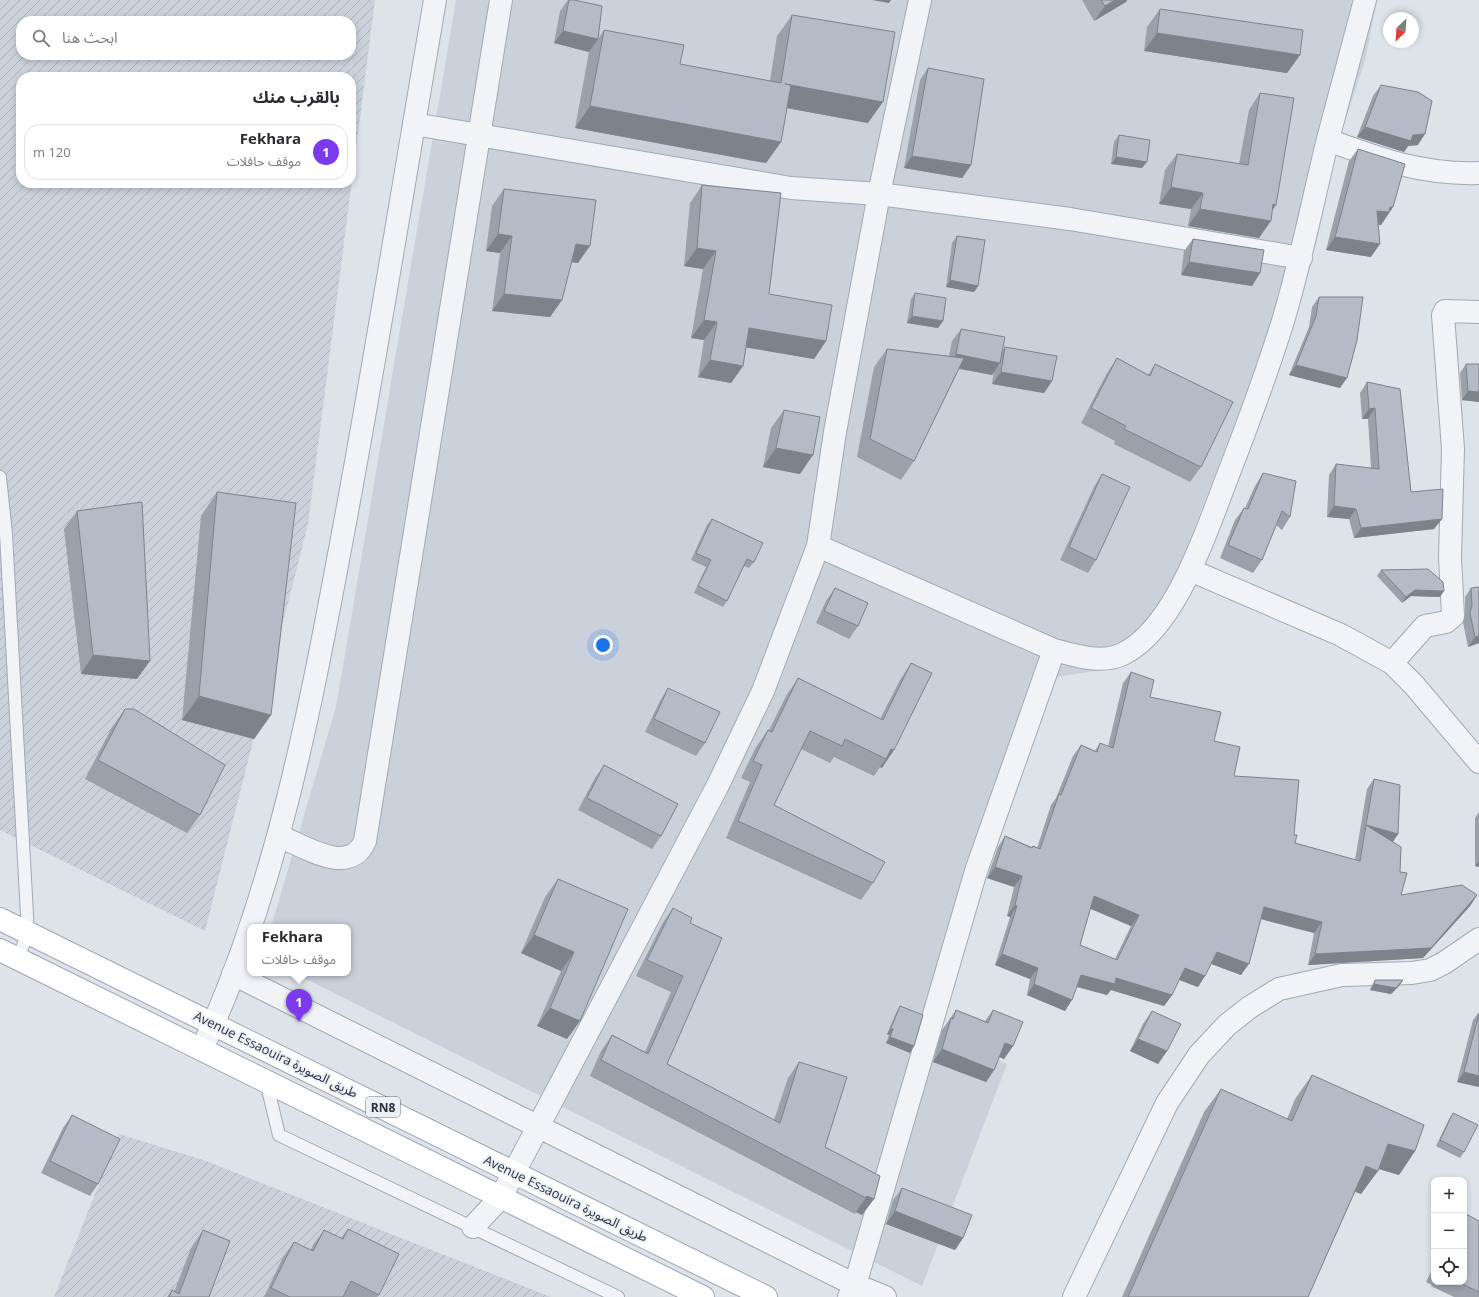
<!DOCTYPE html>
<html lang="ar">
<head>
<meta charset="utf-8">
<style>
  body { margin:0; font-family:"Open Sans","Noto Sans Arabic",sans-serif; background:#f2f2f3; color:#2b2b33; direction:rtl }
  .controls { position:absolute; right:12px; bottom:12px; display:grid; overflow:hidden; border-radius:8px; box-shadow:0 2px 6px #0003 }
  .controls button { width:36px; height:36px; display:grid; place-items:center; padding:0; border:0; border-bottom:1px solid #e1e1e2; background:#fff; color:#2b2b33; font:20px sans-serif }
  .compass { position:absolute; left:1383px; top:12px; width:36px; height:36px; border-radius:50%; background:#fff; box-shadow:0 2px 6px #0003; rotate:205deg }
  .you { position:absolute; left:603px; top:645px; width:14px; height:14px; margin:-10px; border:3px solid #fff; border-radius:50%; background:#1a73e8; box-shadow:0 0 0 6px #1a73e833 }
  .badge { display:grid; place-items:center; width:26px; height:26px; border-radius:50%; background:#7c3aed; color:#fff; font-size:13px; font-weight:700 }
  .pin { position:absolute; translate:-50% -33px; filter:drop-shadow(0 1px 2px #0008) }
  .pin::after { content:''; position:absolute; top:21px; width:14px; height:12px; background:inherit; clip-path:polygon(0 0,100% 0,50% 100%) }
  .popup { position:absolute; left:247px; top:924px; width:104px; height:52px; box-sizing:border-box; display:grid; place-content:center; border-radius:8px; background:#fff; filter:drop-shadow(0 1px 3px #0005); font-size:13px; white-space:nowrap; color:#7c7c81 }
  .popup b { font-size:15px; color:#2b2b33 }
  .popup::after { content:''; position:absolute; left:50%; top:100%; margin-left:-8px; border:8px solid transparent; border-top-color:#fff }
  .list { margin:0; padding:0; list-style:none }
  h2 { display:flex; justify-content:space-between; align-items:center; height:52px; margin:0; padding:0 16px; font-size:17px }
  h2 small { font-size:13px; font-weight:400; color:#7c7c81 }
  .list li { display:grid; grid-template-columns:26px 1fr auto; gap:12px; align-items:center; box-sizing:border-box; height:56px; margin:0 8px 8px; padding:0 8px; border:1px solid #e1e1e2; border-radius:16px }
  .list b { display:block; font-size:15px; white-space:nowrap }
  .list p { margin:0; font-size:13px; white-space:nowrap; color:#7c7c81 }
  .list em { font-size:13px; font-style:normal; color:#7c7c81 }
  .icon { flex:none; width:22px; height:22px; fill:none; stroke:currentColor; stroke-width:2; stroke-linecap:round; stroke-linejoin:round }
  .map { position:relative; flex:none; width:1479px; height:1297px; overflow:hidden; direction:ltr }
  .search { position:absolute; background:#fff; box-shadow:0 2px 6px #0003; left:16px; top:16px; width:340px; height:44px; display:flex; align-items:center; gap:10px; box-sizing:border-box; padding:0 14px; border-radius:16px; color:#7c7c81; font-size:15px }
  .panel { position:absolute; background:#fff; box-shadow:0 2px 6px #0003; left:16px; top:72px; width:340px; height:116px; border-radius:16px; direction:rtl }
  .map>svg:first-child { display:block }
  .built { fill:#cbd1db }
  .industrial { fill:url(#industrial-furrows); fill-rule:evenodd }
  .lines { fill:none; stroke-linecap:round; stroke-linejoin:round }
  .service-casing { stroke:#a3a9b3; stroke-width:14 }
  .minor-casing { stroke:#a3a9b3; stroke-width:24 }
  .tertiary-casing { stroke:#a3a9b3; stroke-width:24 }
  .primary-casing { stroke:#9ca6b5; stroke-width:24 }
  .service { stroke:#f1f3f7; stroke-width:12 }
  .minor { stroke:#f1f3f7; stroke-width:22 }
  .tertiary { stroke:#f1f3f7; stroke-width:22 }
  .primary { stroke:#fff; stroke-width:22 }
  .wall { fill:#9ba1aa; fill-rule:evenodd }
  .shaded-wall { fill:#7e838b }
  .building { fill:#b4bbc6; stroke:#7e838b; fill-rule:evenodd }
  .labels { text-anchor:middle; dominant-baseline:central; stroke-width:4; stroke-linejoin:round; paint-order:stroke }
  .shield { fill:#edf1f6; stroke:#626a77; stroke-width:1 }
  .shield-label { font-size:12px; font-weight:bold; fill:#263041 }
  .street-label { font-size:13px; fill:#263041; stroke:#edf1f6 }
</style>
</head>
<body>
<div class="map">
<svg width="1479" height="1297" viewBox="0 0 1479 1297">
  <defs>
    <pattern id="industrial-furrows" width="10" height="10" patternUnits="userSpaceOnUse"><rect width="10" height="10" fill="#cbd1db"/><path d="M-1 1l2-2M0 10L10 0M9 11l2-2" fill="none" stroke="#aeb4bd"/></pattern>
  </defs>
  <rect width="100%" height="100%" fill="#dee2e9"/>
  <path class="built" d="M456,0H1377L1365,61L1298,262L1162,611L1100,670L1045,679L930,1031L1007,1064L922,1286L294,973H348V927H271L336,707Z"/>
  <path class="industrial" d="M0,0H375L308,524L205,931L0,830ZM21,21H351V55H21ZM21,77H351V183H21Z
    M119,1134L206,1161L551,1297H54Z"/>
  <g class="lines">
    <g class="service-casing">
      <path id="service" d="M0,477L6,534L28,933L18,958
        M266,1081L279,1135L618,1297"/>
    </g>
    <g class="minor-casing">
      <path id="minor" d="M414,124L791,188L879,194L1070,219L1301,258
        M1328,140C1379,159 1423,175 1479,173
        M818,546L1054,650C1076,656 1102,664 1123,654C1175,628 1205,535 1225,483C1246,429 1266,376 1283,321C1301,261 1313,200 1328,139C1340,93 1353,46 1365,0
        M1190,570L1341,635L1392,663L1414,685L1479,762
        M1392,663L1425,626L1446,622L1453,616L1450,558L1453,449L1443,315L1445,311L1479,312
        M279,836C304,846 349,877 365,841L501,0
        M233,974L855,1285L885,1297
        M473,1227L501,1197L717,787L763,691L818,546L835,432L879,194L920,0
        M849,1297L855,1285L976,871L1054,650
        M1074,1297L1167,1103L1199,1055L1227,1025L1250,1007L1279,989L1342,975L1412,973L1430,970L1444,963L1479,939"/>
    </g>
    <g class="tertiary-casing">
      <path id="tertiary" d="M202,1049C276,890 309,715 341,544C375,363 404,181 435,0"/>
    </g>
    <g class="primary-casing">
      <path id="primary" d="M0,919L766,1297
        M0,950L703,1297"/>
    </g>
    <use href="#service" class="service"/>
    <use href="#minor" class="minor"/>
    <use href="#tertiary" class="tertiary"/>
    <use href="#primary" class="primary"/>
  </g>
  <path class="wall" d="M568,0H574L598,39L604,30L680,64L770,81L777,36L792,15L868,123L787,108L781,142L766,163L575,128L589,52L554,43L560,11Z
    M1082,0H1127L1126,2L1094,21Z
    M1160,9L1300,55L1287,73L1144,51L1147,27Z
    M928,68L971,165L962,178L904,168L920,80Z
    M1381,85L1418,145L1408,146L1404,152L1357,137L1373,96Z
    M1260,93L1273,210L1259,238L1188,226L1191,209L1159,204L1165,170L1177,154L1239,164L1249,110Z
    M1119,135L1142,168L1111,164L1114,142Z
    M1358,149L1393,207L1381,225H1378L1371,257L1326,250L1349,161Z
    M702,185L769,294L826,341L814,359L746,347L743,366L731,383L698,377L704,340L691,338L703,269L684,266L690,203Z
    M504,189L578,263L571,262L562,300L550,317L492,311L500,253L486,251L492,206Z
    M957,236L978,286L974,292L946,287L952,243Z
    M1193,239L1260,273L1252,286L1181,275L1184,251Z
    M915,293L943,321L938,328L907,323L911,299Z
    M1319,297L1340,388L1289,375L1309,327L1312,307Z
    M961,329L1003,350L1005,347L1052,381L1044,393L992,384L994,371L992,375L959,369L914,461L901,480L857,457L874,367L887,349L949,356L952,341Z
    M1117,358L1148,375L1155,364L1201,467L1190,482L1114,444L1115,441L1081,423L1107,373Z
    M1466,364L1479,402L1462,400L1460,373Z
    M1367,382L1411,492L1442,519L1434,529L1354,538L1349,519L1327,517L1329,475L1336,464L1371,468L1368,419H1362L1360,393Z
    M784,410L800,474L763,467L771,428Z
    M1263,473L1290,517L1282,530L1276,525L1262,560L1253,573L1220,558L1235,520L1244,508H1245L1255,486Z
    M1102,474L1096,560L1088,573L1060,560L1094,487Z
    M217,492L271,715L254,739L182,720L201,516Z
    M77,511L137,679L81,674L64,529Z
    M712,519L754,562L749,568L744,566L727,601L723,607L694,593L706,567L691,560L707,525Z
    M1381,570L1440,597L1411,596L1402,603L1377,576Z
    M1479,587V643L1468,647L1463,622L1465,615V597L1471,588Z
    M835,588L858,626L849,639L816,623L826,601Z
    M911,663L932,673L882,768L880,767L874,776L834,757L830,763L801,749L774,805L873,883L861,900L726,838L750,782L741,778L756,747L768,730H769L786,696L798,678L880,719L900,680Z
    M1131,672L1150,697L1214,741L1234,776L1294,835L1295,843L1355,860L1367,789L1374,779L1398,834L1393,842L1400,872L1401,895H1477L1470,906L1423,958L1308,965L1314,933L1261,919L1241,975L1211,964L1198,987L1179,980L1172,995L1164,1006L1111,990L1107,995L1077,987L1065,1011L1027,995L1030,979L995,965L1010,917L1007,916L1014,887L987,878L998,847L1005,836L1032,847L1033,846L1037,848L1051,805L1056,798L1073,756L1081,745L1095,751L1100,743L1108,747L1123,683ZM1090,908L1131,926L1115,959L1080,945Z
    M668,688L705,743L696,756L645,732L660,701Z
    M125,709L200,815L187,833L85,779L112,727Z
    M604,765L661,836L652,849L578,810L595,778Z
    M1479,812V867L1475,866V818Z
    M558,879L628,909L567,1039L537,1026L561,971L521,953L545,897Z
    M673,908L690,923L722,938L667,1064L774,1120L788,1078L799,1062L825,1147L874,1199L862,1215L856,1212L855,1214L590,1076L601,1051L612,1035L645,1052L671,992L636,976L662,924Z
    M1375,980H1403L1399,986L1391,994L1370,990L1371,987Z
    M900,1006L914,1046L910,1053L886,1043L889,1035L887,1034L896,1013Z
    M956,1010L985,1021L993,1010L1013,1046L1004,1059L999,1057L994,1070L986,1082L933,1062L942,1030Z
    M1152,1011L1167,1051L1158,1064L1130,1051L1143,1024Z
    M1479,1012V1087L1457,1082L1473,1020Z
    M1312,1075L1415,1151L1399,1175L1379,1169L1361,1194L1355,1192L1308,1297H1122L1204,1112L1221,1089L1287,1119L1295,1099Z
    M1453,1113L1464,1152L1460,1158L1436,1146L1449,1119Z
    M72,1115L98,1184L90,1196L41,1173L63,1128Z
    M902,1188L963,1238L955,1250L886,1224L893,1200Z
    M1479,1221V1297H1454L1431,1286L1432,1285L1426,1282L1434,1266V1282H1464Z
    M348,1229L379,1295L377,1297H264L283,1257L294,1242L311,1250L313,1245L324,1230L341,1238Z
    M203,1230L209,1297H167L172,1290L174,1292L191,1248Z"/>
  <path class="shaded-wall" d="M872,0H891L889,3Z
    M1115,0H1127L1126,2L1094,21L1105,6Z
    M563,31L598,39L589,52L554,43Z
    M1157,33L1300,55L1287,73L1144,51Z
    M785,84L883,102L868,123L770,105Z
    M590,106L781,142L766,163L575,128Z
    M1365,127L1413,135L1425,134L1418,145L1408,146L1404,152L1357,137Z
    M912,156L971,165L962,178L904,168Z
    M1116,157L1147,162L1142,168L1111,164Z
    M1171,187L1203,193L1191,209L1159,204Z
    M1273,204L1276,205L1265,220L1271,221L1259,238L1188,226L1200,209Z
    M1390,207H1393L1381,225L1368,223L1377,211Z
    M498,234L512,236L500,253L486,251Z
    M1335,237L1380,244L1371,257L1326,250Z
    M576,244L590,246L578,263L564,261Z
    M697,248L716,251L703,269L684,266Z
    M1189,262L1260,273L1252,286L1181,275Z
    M950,280L978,286L974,292L946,287Z
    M504,294L562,300L550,317L492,311Z
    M912,316L943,321L938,328L907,323Z
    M704,320L717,322L704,340L691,338Z
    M749,328L826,341L814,359L737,346Z
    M956,354L1000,363L992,375L947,366Z
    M710,360L743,366L731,383L698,377Z
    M1296,365L1347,378L1340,388L1289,375Z
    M1001,372L1052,381L1044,393L992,384Z
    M1468,391L1479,392V402L1462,400Z
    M1375,408L1368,419H1362L1369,409Z
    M776,448L813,455L800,474L763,467Z
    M1334,506L1356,509L1349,519L1327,517Z
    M1442,519L1434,529L1354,538L1361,528Z
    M1415,590L1444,591L1440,597L1411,596L1402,603L1406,597Z
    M1479,636V643L1468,647L1475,637Z
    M93,655L150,661L137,679L81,674Z
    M199,696L271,715L254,739L182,720Z
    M891,749L894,750L882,768L880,767L886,759Z
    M1366,825L1398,834L1391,844Z
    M1479,861V867L1475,866Z
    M995,867L1022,876L1014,887L987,878Z
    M1477,895L1470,906L1423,958L1308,965L1315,954Z
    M1094,896L1139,915L1131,926L1086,907Z
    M1015,905L1017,906L1010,917L1007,916Z
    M1264,907L1322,922L1314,933L1257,918Z
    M534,935L574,952L561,971L521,953Z
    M1217,952L1249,964L1241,975L1209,963Z
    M1002,954L1038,968L1030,979L995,965Z
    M1185,968L1205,976L1198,987L1177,979Z
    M1081,975L1116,978L1172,995L1164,1006L1111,990L1107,995L1074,986Z
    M1403,980L1399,986L1391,994L1370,990L1374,984Z
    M1034,984L1072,1000L1065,1011L1027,995Z
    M550,1008L580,1021L567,1039L537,1026Z
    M891,1028L893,1029L889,1035L887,1034Z
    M890,1037L914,1046L910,1053L886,1043Z
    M1138,1039L1167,1051L1158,1064L1130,1051Z
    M1005,1043L1013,1046L1004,1059L996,1055Z
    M942,1049L994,1070L986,1082L933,1062Z
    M1464,1072L1479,1076V1087L1457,1082Z
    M1388,1144L1415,1151L1399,1175L1372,1167Z
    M1366,1166L1378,1171L1361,1194L1350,1189Z
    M867,1196L874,1199L862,1215L856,1212Z
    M895,1211L963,1238L955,1250L886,1224Z"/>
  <path class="building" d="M569,0H574L602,6L598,39L563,31Z
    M1101,0H1115L1105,6Z
    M1160,9L1303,30L1300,55L1157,33Z
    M792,15L895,32L883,102L785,84L791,85L781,142L590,106L604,30L684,45L680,64L781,83Z
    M928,68L984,79L971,165L912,156Z
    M1381,85L1418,92L1432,101L1425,134L1413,135L1411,141L1365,127Z
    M1260,93L1294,98L1276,205L1273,204L1271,221L1200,209L1203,193L1171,187L1177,154L1248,165Z
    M1119,135L1150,140L1147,162L1116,157Z
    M1358,149L1405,164L1393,207H1390L1389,212L1377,211L1380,244L1335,237Z
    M702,185L781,193L769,294L832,305L826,341L749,328L743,366L710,360L717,322L704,320L716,251L697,248Z
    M504,189L596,200L590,246L576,244L562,300L504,294L512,236L498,234Z
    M957,236L985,240L978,286L950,280Z
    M1193,239L1264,250L1260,273L1189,262Z
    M915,293L946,298L943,321L912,316Z
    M1319,297H1363L1357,340L1347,378L1296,365L1316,316Z
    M961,329L1005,337L1000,363L956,354Z
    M1005,347L1057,356L1052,381L1001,372Z
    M887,349L964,358L914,461L870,439Z
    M1117,358L1150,376L1155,364L1233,402L1201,467L1124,429L1126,426L1091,408Z
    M1466,364H1479V392L1468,391Z
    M1367,382L1400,389L1411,492L1443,489L1442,519L1361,528L1356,509L1334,506L1336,464L1379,469L1375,408L1369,409Z
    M784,410L820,417L813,455L776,448Z
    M1263,473L1296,481L1290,517L1282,511L1262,560L1228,545L1244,508L1248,509Z
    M1102,474L1130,487L1096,560L1069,547Z
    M217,492L296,503L271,715L199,696Z
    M142,502L150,661L93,655L77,511Z
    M712,519L763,543L754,562L747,559L727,601L698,586L711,560L696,553Z
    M1428,569L1443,582L1444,591L1415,590L1406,597L1381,570Z
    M1479,587V636L1475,637L1470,613L1472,606L1471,588Z
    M835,588L868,603L858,626L824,611Z
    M911,663L932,673L894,750L891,749L886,759L845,739L842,746L810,731L774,805L885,862L873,883L738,821L762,765L753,761L768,730L772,732L798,678L883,720Z
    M1131,672L1154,680L1150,697L1221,712L1214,741L1240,747L1234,776L1299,780L1294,835H1297L1295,843L1360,861L1366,825L1401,847L1400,872L1407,873L1401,895L1462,885L1477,895L1431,948L1315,954L1322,922L1264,907L1249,964L1217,952L1205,976L1185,968L1172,995L1116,978L1115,984L1081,975L1072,1000L1034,984L1038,968L1002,954L1017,906L1015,905L1022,876L995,867L1005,836L1032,848L1033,846L1040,849L1059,794L1061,795L1081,745L1097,752L1100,743L1113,748ZM1094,896L1139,915L1117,960L1080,945Z
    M668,688L720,712L705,743L654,719Z
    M125,709H134L225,765L200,815L98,760Z
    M604,765L678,804L661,836L587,798Z
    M1374,779L1400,785L1398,834L1366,825Z
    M558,879L628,909L580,1021L550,1008L574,952L534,935Z
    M673,908L692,918L690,923L722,938L667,1064L780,1123L799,1062L847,1077L825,1147L880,1176L874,1199L867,1196L866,1198L601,1060L612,1035L648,1054L683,976L647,960Z
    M1375,980H1403L1396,988L1374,984Z
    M900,1006L923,1015L914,1046L890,1037L893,1029L891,1028Z
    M956,1010L988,1023L993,1010L1023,1022L1013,1046L1005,1043L994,1070L942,1049L951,1018L953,1019Z
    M1152,1011L1181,1024L1167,1051L1138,1039Z
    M1479,1014V1076L1464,1072Z
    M1312,1075L1424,1125L1415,1151L1388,1144L1378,1171L1366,1166L1308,1297H1128L1221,1089L1292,1121Z
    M1453,1113L1478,1125L1464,1152L1440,1140Z
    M72,1115L120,1139L98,1184L50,1161Z
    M902,1188L972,1215L963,1238L895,1211Z
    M1464,1213L1479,1221V1292L1458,1282H1464Z
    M348,1229L399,1254L379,1295L351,1281L343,1297H290L271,1288L294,1242L313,1251L324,1230L343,1239Z
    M203,1230L230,1241L209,1297H169L172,1290L179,1294Z"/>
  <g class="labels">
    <rect class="shield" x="366" y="1097" width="34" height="20" rx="3"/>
    <g class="shield-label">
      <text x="383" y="1107">RN8</text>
    </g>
    <g class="street-label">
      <text transform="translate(276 1054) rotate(26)">Avenue Essaouira طريق الصويرة</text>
      <text transform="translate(566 1198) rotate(26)">Avenue Essaouira طريق الصويرة</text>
    </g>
  </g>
</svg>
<div class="controls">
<button>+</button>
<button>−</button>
<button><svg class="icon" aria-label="locate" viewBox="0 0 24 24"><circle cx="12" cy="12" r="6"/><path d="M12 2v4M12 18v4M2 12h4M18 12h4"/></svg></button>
</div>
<svg class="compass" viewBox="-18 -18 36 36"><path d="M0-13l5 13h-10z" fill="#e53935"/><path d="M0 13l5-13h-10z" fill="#7c7c81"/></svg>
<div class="you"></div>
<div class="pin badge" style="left:299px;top:1022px">1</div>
<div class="popup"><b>Fekhara</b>موقف حافلات</div>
<div class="search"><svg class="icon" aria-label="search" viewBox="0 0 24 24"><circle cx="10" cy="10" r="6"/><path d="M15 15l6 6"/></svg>ابحث هنا</div>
<section class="panel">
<h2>بالقرب منك<small></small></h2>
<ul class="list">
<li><span class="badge">1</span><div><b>Fekhara</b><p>موقف حافلات</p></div><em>120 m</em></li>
</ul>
</section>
</div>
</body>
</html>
